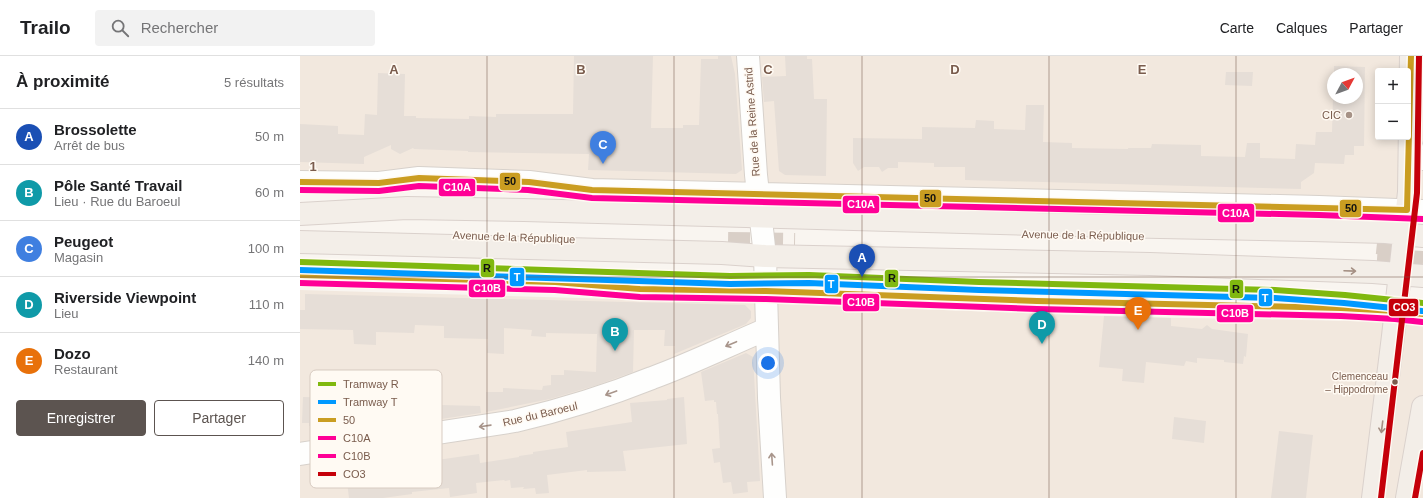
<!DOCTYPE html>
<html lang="fr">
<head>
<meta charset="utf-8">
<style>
  body { margin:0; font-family:Helvetica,sans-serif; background:#f2f2f2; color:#202124 }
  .controls { position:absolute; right:12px; top:12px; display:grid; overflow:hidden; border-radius:4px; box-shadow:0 2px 10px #0003 }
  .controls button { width:36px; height:36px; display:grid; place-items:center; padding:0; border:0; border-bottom:1px solid #e0e0e0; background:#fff; color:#202124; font:20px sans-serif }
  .compass { position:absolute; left:1027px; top:12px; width:36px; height:36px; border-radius:50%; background:#fff; box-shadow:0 2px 10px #0003; rotate:49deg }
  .you { position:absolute; left:468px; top:307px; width:14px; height:14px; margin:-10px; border:3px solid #fff; border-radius:50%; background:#1a73e8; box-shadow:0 0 0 6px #1a73e833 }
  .badge { display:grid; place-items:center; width:26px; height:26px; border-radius:50%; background:#5c5450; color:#fff; font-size:13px; font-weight:700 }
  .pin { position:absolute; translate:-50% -33px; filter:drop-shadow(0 1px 2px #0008) }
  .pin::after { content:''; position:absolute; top:21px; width:14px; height:12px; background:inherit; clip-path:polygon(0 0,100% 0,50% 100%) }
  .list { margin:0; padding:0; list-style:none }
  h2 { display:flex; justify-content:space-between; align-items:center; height:52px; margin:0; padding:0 16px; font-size:17px }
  h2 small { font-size:13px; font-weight:400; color:#757577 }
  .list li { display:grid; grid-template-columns:26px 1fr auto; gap:12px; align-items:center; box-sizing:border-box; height:56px; padding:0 16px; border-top:1px solid #e0e0e0 }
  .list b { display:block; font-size:15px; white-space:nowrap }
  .list p { margin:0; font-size:13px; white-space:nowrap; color:#757577 }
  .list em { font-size:13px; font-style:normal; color:#757577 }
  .actions { display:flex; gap:8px; padding:12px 16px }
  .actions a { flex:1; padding:9px 0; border:1px solid #5c5450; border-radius:4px; text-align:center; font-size:14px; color:#5c5450 }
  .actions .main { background:#5c5450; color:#fff }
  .icon { flex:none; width:22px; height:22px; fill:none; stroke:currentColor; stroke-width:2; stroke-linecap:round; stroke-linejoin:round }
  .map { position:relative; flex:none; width:1123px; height:442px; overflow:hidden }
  header { display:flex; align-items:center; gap:24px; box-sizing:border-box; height:56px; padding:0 20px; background:#fff; border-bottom:1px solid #e0e0e0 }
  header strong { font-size:19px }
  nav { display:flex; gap:22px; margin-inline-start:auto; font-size:14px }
  .search { width:280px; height:36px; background:#f2f2f2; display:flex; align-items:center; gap:10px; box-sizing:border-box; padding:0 14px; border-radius:4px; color:#757577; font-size:15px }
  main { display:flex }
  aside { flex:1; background:#fff }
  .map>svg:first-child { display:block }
  .residential { fill:#f2e8de; fill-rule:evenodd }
  .building { fill:#e6ded7 }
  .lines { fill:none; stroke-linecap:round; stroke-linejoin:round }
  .major-tunnel { stroke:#d9cfc7; stroke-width:22; stroke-dasharray:22 11; stroke-linecap:butt }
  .minor-casing { stroke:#d7d1cb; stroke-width:24 }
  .major-casing { stroke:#dad1cc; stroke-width:24 }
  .minor { stroke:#fefefd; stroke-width:22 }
  .major { stroke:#f3eee8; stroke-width:22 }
  .bus-1-casing { stroke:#fffaf3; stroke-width:9 }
  .bus-2-casing { stroke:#fffaf3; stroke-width:9 }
  .bus-3-casing { stroke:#fffaf3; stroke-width:9 }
  .bus-4-casing { stroke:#fffaf3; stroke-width:9 }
  .bus-1 { stroke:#ca9d21; stroke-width:6 }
  .bus-2 { stroke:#ff0096; stroke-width:6 }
  .bus-3 { stroke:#ff0096; stroke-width:6 }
  .bus-4 { stroke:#c5000a; stroke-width:6 }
  .tram-1-casing { stroke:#fffaf3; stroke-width:9 }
  .tram-2-casing { stroke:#fffaf3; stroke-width:9 }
  .tram-1 { stroke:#80b80f; stroke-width:6 }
  .tram-2 { stroke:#09f; stroke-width:6 }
  .oneway { stroke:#a48f83 }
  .oneway2 { stroke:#a8958b }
  .grid { fill:none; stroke:#7a5c4d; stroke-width:1; stroke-opacity:0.55 }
  .poi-dot { fill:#a69286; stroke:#fffaf3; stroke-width:1.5 }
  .bus-dot { fill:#7a5c4d; stroke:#fffaf3; stroke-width:1.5 }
  .labels { text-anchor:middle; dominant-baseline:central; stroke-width:3; stroke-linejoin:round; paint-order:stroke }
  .bus-label { font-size:10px; fill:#7a5c4d; stroke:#fffaf3; text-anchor:end }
  .poi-label { font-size:11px; fill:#7a5c4d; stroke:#fffaf3; text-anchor:end }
  .street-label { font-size:11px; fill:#7a5c4d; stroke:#fffaf3 }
  .key { fill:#fffaf3; stroke:#d7cbc1; stroke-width:1 }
  .key-label { font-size:11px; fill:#7a5c4d }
  .grid-label { font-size:13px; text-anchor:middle; font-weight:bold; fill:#7a5c4d; stroke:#fffaf3; stroke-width:3; stroke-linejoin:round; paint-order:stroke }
  .line-badge { stroke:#fffaf3; stroke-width:1.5 }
  .badge-label { font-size:11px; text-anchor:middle; font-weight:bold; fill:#fff }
  .pale-badge-label { font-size:11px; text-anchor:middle; font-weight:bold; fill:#111 }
</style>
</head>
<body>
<header>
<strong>Trailo</strong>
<div class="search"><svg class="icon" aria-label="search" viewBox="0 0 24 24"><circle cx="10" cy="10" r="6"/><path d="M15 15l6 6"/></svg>Rechercher</div>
<nav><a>Carte</a><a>Calques</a><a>Partager</a></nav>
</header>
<main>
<aside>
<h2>À proximité<small>5 résultats</small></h2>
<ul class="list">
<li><span class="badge" style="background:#1a4fb4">A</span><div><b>Brossolette</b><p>Arrêt de bus</p></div><em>50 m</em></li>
<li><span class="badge" style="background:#0f9aa8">B</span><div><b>Pôle Santé Travail</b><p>Lieu · Rue du Baroeul</p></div><em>60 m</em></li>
<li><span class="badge" style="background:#3f7fe0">C</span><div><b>Peugeot</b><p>Magasin</p></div><em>100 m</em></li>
<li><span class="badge" style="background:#0f9aa8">D</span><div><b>Riverside Viewpoint</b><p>Lieu</p></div><em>110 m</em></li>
<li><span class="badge" style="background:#e8710a">E</span><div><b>Dozo</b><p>Restaurant</p></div><em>140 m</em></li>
</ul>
<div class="actions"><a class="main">Enregistrer</a><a>Partager</a></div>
</aside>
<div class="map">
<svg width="1123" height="442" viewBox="0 0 1123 442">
  <rect width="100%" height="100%" fill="#f9f5f0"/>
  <path class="residential" d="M0,0H1123V162L0,129ZM1078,15H1108V81H1078ZM1033,18H1057V42H1033Z
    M0,234L457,247L828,261L1123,266V442H0Z"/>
  <path class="building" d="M274,0H353L351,72H383V69H399L401,3H418V0H431L435,18L442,114L436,118L288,114L289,98L168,96V95L114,93L113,92L100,98L91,93V89L64,101V108L0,106V68L38,70V78L64,79L65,58L77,59L78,17L105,18L104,60H116V62L169,63V60L196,61V58H273Z
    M485,0H507V3H512L514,43H527L526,120L485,119L479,115L474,45L464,46L462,21L486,20Z
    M1034,10L1065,11L1064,90H1054V99H1045L1044,108L1015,107L1014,117L1001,126V133L665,124V111H634V107L598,106V112H588L582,116L579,111H564L558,115L553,107V82L622,83V71L675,72L676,64L694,65V73L725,74L726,49H744L743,86L772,87V92L828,93V92H851L852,88L901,89V100L945,101L947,87H960V102L995,103L996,88L1015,89L1016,76H1032L1033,42H1057V18H1034Z
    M926,16H953L952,30L925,29Z
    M5,238L445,249L451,255V262L446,268L374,298L375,290H364L365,274H334L333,316L297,329L250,343L186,356V336H203V332L242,334L243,330L251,329V319H264V314L296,316L297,278L246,277V281L231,280L232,274L204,272V298L187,297L188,283L144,282V270L115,269L114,277L76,276V289L54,288L53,274L0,273V254H5Z
    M804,260L871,262V270L902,273L907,269L912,273L948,278L946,301L944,300L943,308L924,306V304L897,302V307L886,305L884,310L846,306L844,327L822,325L823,313L799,311Z
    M446,297L453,301L460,425L447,426L448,436L433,438L431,426L423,427L420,406L414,407L412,393L420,392L418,358H417L416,346H414V344L405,345L401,316Z
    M3,341L58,342V341H74L73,348H107V350L141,351V349L180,350L181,357L42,378V374L15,373V370H9V367H2Z
    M384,341L387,388L323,395L326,415L287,416V414L247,419L249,437L236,438L235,432L223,433L224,431L211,432L210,424L205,425L204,424L176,427L177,437L150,441L149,432L112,436V438L83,442H49L47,426L64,424L63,418L70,417L73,412L100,407L144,403L179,398L180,407L219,401V400L233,398V396L268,391L266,376L332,366L330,347L367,344V343Z
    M874,361L906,365L904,387L872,383Z
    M979,375L1013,379L1006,442H971Z"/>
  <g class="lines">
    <path class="major-tunnel" d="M428,187L495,188
      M1077,187L1114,191
      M1077,203L1123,206"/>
    <g class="minor-casing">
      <path id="minor" d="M448,0L456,119L465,200L469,342L475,442
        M1110,87L1114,97L1123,103
        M0,126L79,127L119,122L229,126L292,134L1019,151L1123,155
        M0,219L255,226L340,233L414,235H466L737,245L1041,252L1096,255L1123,258
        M0,398L215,365C262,354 307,340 352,322C391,308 429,289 467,273"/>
    </g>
    <g class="major-casing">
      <path id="major" d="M0,158L107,152L224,154L811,170L1011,174L1086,176L1123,180
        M0,186L422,197L465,200L850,208L1073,216L1123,220
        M1073,442L1093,280L1109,136L1111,0
        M1107,442L1123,351"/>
    </g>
    <use href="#minor" class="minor"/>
    <use href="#major" class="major"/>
    <g class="bus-1-casing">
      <path id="bus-1" d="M0,126L79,127L119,122L229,126L292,134L1107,154L1111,0
        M0,219L255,226L340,233L466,235L737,245L1041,252L1096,255L1123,258"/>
    </g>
    <g class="bus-2-casing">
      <path id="bus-2" d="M0,134L79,135L119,130L228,134L292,142L1019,159L1123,163"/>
    </g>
    <g class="bus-3-casing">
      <path id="bus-3" d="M0,227L255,234L340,241L466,243L737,253L1041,260L1095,263L1122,266"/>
    </g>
    <g class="bus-4-casing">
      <path id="bus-4" d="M1081,442L1117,137L1119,0
        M1115,442L1123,397"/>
    </g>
    <use href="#bus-1" class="bus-1"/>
    <use href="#bus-2" class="bus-2"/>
    <use href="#bus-3" class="bus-3"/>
    <use href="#bus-4" class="bus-4"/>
    <g class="tram-1-casing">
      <path id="tram-1" d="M0,206L430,220L509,219L679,226L975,234L1045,239L1123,247"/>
    </g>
    <g class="tram-2-casing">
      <path id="tram-2" d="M0,214L430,228L509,227L679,234L975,242L1044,247L1122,255"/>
    </g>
    <use href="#tram-1" class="tram-1"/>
    <use href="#tram-2" class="tram-2"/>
  </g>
  <defs><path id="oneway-shaft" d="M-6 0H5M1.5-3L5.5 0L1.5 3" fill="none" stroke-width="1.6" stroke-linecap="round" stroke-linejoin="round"/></defs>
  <g class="oneway">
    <use href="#oneway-shaft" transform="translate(1050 215) rotate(2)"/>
    <use href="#oneway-shaft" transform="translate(1082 371) rotate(97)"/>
  </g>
  <g class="oneway2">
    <use href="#oneway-shaft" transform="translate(431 288) rotate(157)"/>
    <use href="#oneway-shaft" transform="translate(311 337) rotate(160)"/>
    <use href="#oneway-shaft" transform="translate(185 370) rotate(172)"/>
    <use href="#oneway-shaft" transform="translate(472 403) rotate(-94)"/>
  </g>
  <path class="grid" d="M187,0V442M374,0V442M562,0V442M749,0V442M936,0V442M0,221H1123"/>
  <circle class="poi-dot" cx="1049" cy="59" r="4"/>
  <circle class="bus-dot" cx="1095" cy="326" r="3.5"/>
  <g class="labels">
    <g class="bus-label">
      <text x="1088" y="320">Clemenceau<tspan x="1088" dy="13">– Hippodrome</tspan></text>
    </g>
    <g class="poi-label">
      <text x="1041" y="59">CIC</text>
    </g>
    <g class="street-label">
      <text transform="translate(452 66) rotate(-94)">Rue de la Reine Astrid</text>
      <text transform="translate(783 179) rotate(1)">Avenue de la République</text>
      <text transform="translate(214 181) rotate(2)">Avenue de la République</text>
      <text transform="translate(240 358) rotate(-13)">Rue du Baroeul</text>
    </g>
  </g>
  <rect x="10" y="314" width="132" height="118" rx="6" class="key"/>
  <rect x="18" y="326" width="18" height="4" fill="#80b80f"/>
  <rect x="18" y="344" width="18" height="4" fill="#09f"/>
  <rect x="18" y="362" width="18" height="4" fill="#ca9d21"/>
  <rect x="18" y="380" width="18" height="4" fill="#ff0096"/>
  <rect x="18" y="398" width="18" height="4" fill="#ff0096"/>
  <rect x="18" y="416" width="18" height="4" fill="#c5000a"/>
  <g class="key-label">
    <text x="43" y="332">Tramway R</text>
    <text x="43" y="350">Tramway T</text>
    <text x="43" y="368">50</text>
    <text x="43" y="386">C10A</text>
    <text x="43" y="404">C10B</text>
    <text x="43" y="422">CO3</text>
  </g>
  <g class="grid-label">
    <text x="94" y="18">A</text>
    <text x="281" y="18">B</text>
    <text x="468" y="18">C</text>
    <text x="655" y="18">D</text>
    <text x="842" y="18">E</text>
    <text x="13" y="115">1</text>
  </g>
  <g class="line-badge">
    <rect x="199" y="116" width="22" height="19" rx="4" fill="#ca9d21"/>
    <rect x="138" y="122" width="38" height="19" rx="4" fill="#ff0096"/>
    <rect x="619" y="133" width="23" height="19" rx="4" fill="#ca9d21"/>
    <rect x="542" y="139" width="38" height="19" rx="4" fill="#ff0096"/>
    <rect x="1039" y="143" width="23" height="19" rx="4" fill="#ca9d21"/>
    <rect x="917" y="147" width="38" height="20" rx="4" fill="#ff0096"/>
    <rect x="180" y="202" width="15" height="20" rx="4" fill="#80b80f"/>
    <rect x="209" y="211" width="16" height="20" rx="4" fill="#09f"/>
    <rect x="584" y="213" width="15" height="19" rx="4" fill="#80b80f"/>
    <rect x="524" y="218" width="15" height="20" rx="4" fill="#09f"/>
    <rect x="168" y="223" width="38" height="19" rx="4" fill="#ff0096"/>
    <rect x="929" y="223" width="15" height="20" rx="4" fill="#80b80f"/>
    <rect x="958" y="232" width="15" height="19" rx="4" fill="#09f"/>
    <rect x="542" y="237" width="38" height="19" rx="4" fill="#ff0096"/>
    <rect x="1088" y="242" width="31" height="19" rx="4" fill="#c5000a"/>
    <rect x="916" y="248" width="38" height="19" rx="4" fill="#ff0096"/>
  </g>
  <g class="badge-label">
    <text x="157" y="135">C10A</text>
    <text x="561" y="152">C10A</text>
    <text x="936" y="161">C10A</text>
    <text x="217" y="225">T</text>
    <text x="531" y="232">T</text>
    <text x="187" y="236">C10B</text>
    <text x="965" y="246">T</text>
    <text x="561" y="250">C10B</text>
    <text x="1104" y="255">CO3</text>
    <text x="935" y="261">C10B</text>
  </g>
  <g class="pale-badge-label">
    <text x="210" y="129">50</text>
    <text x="630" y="146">50</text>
    <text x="1051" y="156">50</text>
    <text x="187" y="216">R</text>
    <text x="592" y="226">R</text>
    <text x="936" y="237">R</text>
  </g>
</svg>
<div class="controls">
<button>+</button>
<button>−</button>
</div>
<svg class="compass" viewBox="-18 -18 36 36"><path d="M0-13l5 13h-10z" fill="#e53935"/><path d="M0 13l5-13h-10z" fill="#757577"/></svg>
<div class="you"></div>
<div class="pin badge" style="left:562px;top:221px;background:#1a4fb4">A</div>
<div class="pin badge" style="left:315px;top:295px;background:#0f9aa8">B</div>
<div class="pin badge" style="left:303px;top:108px;background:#3f7fe0">C</div>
<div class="pin badge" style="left:742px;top:288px;background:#0f9aa8">D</div>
<div class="pin badge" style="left:838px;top:274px;background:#e8710a">E</div>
</div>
</main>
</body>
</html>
